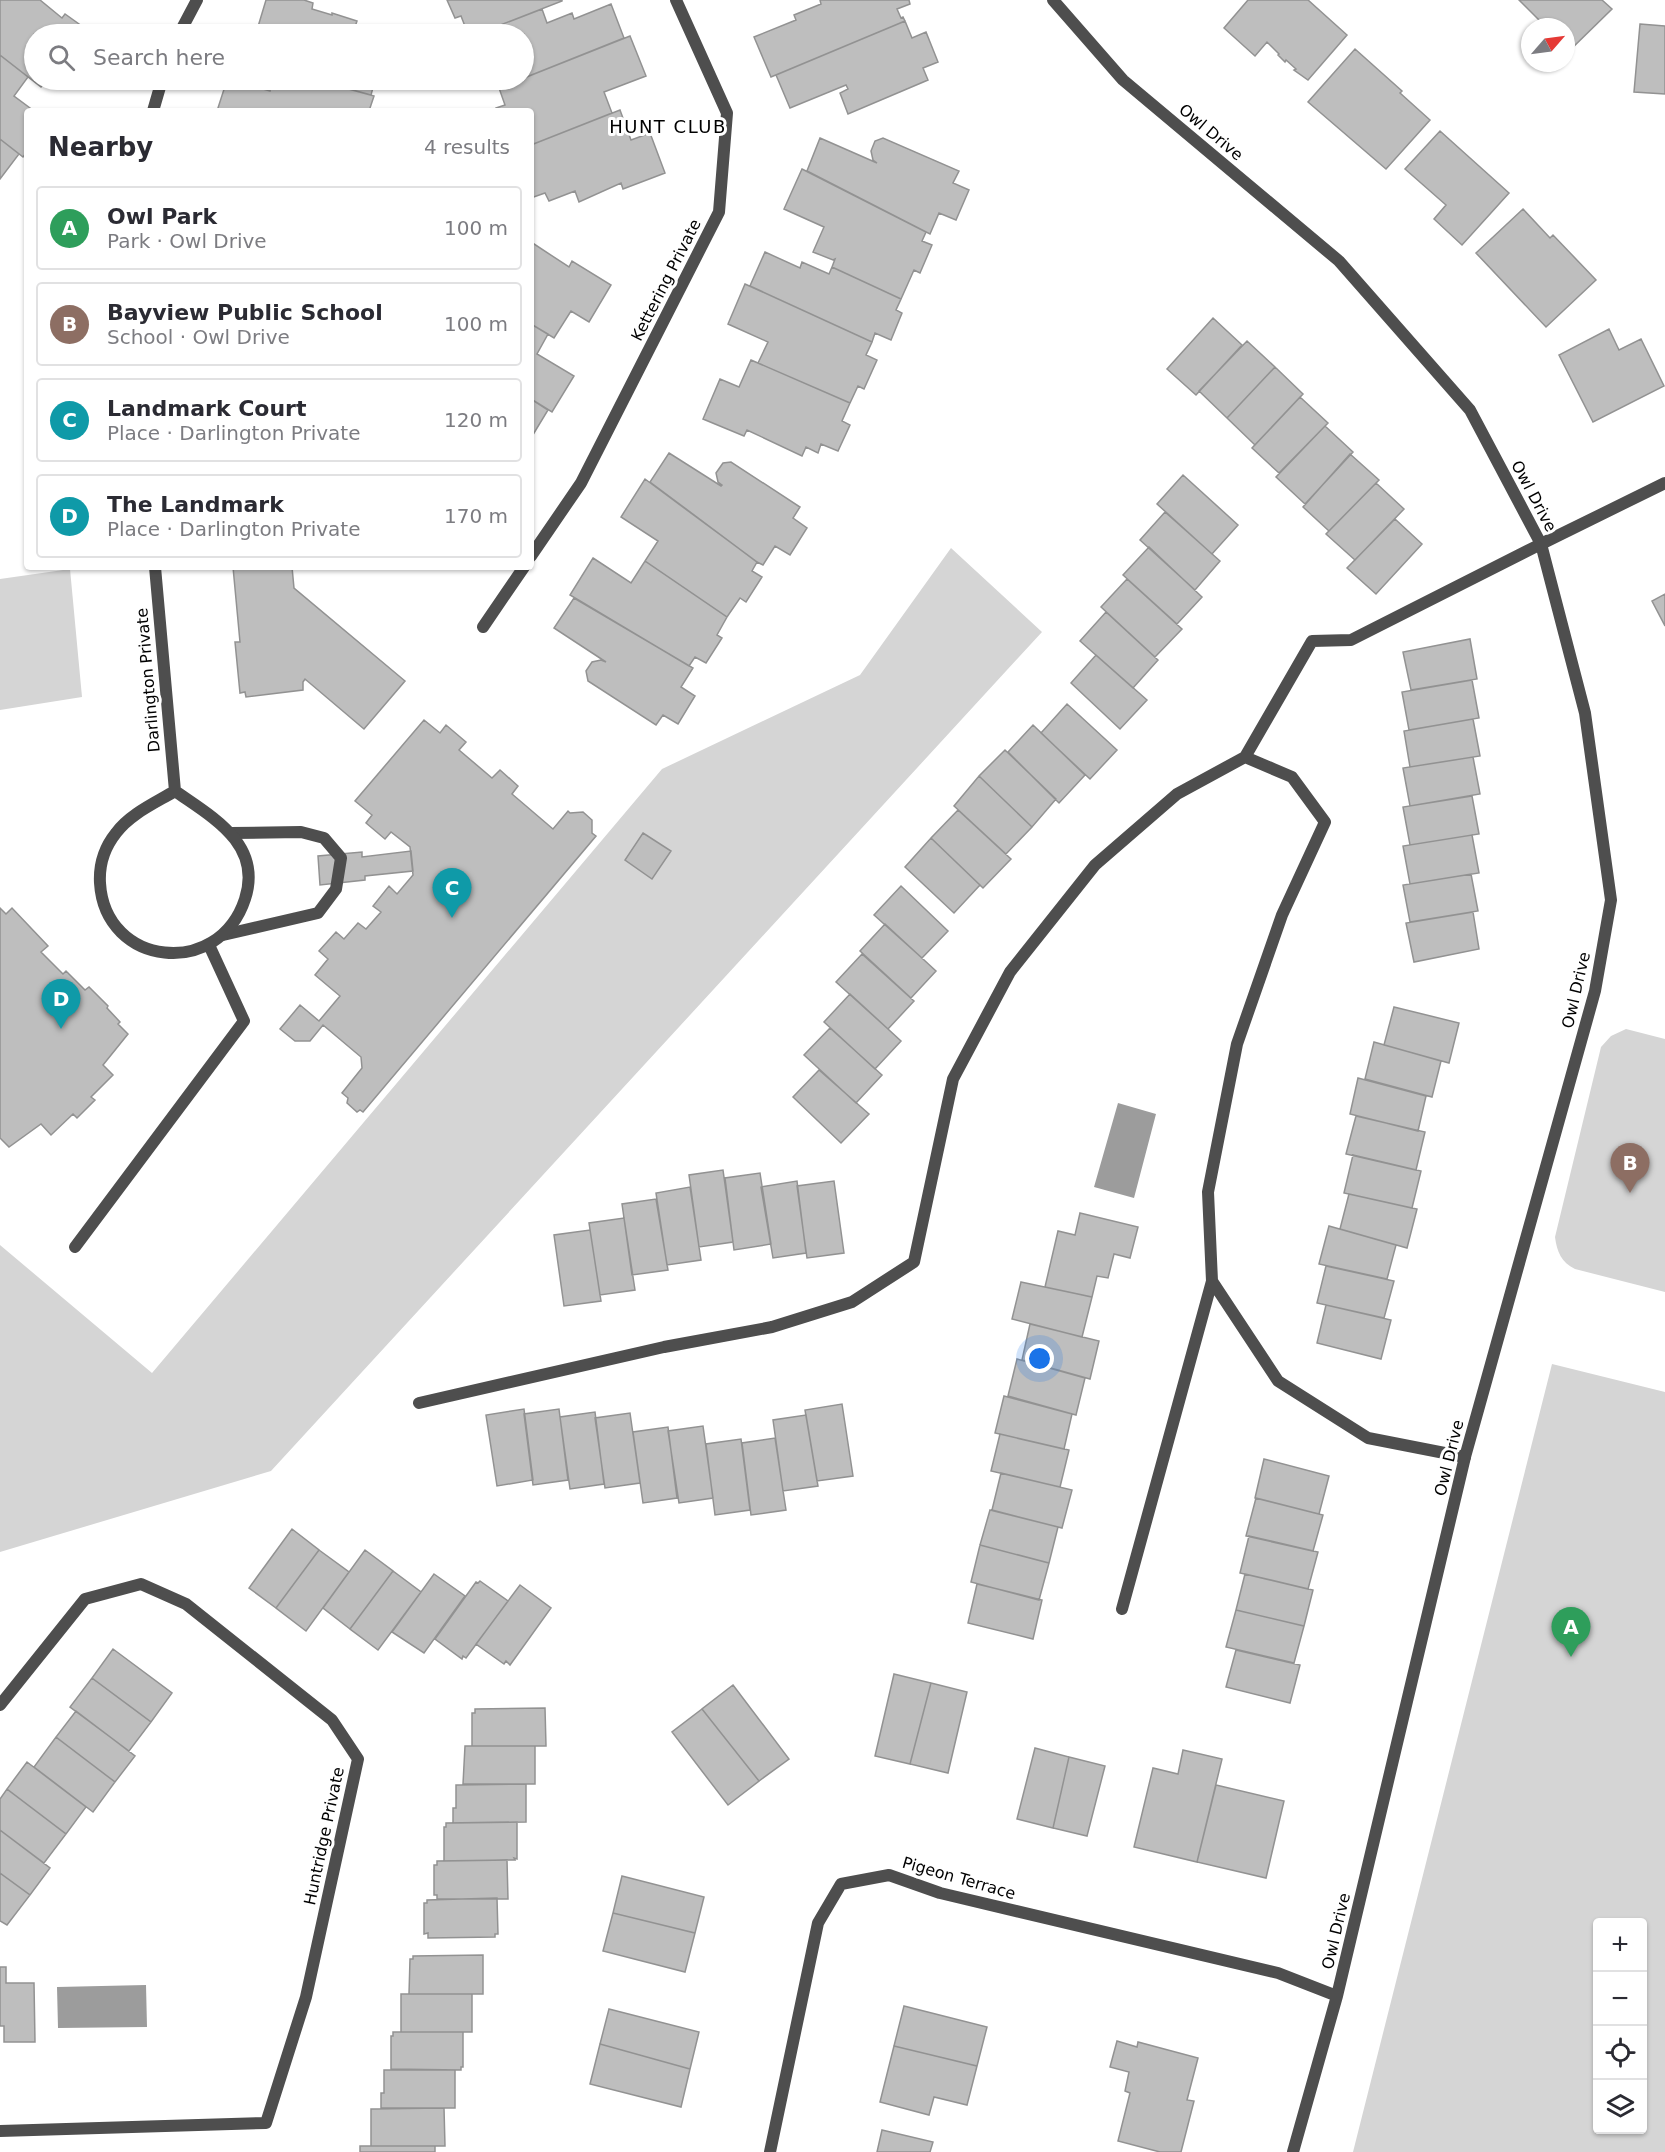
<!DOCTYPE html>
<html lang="en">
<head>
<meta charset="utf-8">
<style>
  body { margin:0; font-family:"DejaVu Sans",sans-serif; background:#f7f7f7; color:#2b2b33 }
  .controls { position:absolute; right:18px; bottom:18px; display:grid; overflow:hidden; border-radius:6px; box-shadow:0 2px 4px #0004 }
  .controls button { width:54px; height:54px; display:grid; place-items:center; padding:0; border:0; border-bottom:2px solid #e1e1e2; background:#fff; color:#2b2b33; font:30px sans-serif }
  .compass { position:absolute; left:1521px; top:18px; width:54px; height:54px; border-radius:50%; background:#fff; box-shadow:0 2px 4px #0004; rotate:62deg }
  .you { position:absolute; left:1040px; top:1359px; width:21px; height:21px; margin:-15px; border:4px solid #fff; border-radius:50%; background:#1a73e8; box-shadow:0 0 0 9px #1a73e833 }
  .badge { display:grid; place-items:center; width:39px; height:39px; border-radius:50%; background:#000; color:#fff; font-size:20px; font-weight:700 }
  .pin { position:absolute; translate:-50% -50px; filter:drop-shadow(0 2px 3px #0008) }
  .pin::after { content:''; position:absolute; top:32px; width:21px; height:18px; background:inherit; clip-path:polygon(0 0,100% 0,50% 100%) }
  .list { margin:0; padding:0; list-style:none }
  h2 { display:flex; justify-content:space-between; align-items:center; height:78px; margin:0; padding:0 24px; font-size:26px }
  h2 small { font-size:20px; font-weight:400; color:#7c7c81 }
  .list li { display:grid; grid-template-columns:39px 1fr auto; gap:18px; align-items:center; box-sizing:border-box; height:84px; margin:0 12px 12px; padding:0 12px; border:2px solid #e1e1e2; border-radius:6px }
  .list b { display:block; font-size:22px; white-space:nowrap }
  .list p { margin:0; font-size:20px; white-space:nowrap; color:#7c7c81 }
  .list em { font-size:20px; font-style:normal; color:#7c7c81 }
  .icon { flex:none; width:33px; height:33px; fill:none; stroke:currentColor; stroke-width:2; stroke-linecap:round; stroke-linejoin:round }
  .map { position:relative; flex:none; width:1665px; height:2152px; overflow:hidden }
  .search { position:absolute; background:#fff; box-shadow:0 2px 4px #0004; left:24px; top:24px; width:510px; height:66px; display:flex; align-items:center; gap:15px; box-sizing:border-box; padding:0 21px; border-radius:33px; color:#7c7c81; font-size:22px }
  .panel { position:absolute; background:#fff; box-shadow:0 2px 4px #0004; left:24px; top:108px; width:510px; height:462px; border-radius:6px }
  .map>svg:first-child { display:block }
  .green { fill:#d5d5d5; fill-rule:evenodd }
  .water { fill:#9c9c9c }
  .building { fill:#bebebe; stroke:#929292; stroke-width:1.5 }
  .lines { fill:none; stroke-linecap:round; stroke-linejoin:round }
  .lane { stroke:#4e4e4e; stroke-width:12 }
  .street { stroke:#4e4e4e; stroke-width:12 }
  .labels { text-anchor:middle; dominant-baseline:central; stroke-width:6; stroke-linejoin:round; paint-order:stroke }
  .street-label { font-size:16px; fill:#000; stroke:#fff }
  .neighbourhood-label { font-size:18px; letter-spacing:1.5px; fill:#000; stroke:#fff }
</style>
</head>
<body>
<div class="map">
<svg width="1665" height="2152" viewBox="0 0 1665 2152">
  <rect width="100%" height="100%" fill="#fff"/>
  <path class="green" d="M951,548L1042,632L271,1471L0,1552V1245L152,1373L662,769L860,675Z
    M70,569L82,697L0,710V579Z
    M1626,1029L1665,1039V1292L1575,1269C1561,1262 1557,1252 1555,1237L1601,1047L1611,1036Z
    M1552,1364L1665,1392V2152H1353ZM1642,1922V2130H1598V1922Z"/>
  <path class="water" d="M1118,1103L1156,1114L1134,1198L1094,1187Z
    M146,1985L147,2027L58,2028L57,1987Z"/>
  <path class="building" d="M0,0H40L62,18L65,14L93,34H34V80H47L41,87L0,55Z
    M266,0H304L313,3L312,9L332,15V13L357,21L353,33L357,34H272L257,30Z
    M447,0H562V1L477,34H468L461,16L455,18Z
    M820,0H909L910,4L897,9L901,18L903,17L905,21L771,77L754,37L796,20L794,15L821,4Z
    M1248,0H1308L1347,35L1308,80L1294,70L1296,69L1286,60L1285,62L1278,55L1279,54L1267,42L1255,56L1224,28Z
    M1519,0H1602L1612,9L1569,51L1566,47V27H1546Z
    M611,4L624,38L524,78V34H477L542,9L547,23L572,13L574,19Z
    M905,21L912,38L926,32L938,62L923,68L928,80L848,114L840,93L848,89L846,85L790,108L776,75Z
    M1640,24L1665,26V94L1634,92Z
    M630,36L646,76L604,92L612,113L531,145V111H497L496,108L505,105L499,88L524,80V78Z
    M1355,49L1402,91L1400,93L1430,120L1386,169L1308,102Z
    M0,55L28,77L14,96L34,111H27V152L23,157L0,139Z
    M227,80H234L270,91L273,80H316L374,96L369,111H217Z
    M316,80H375L371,95Z
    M495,80H519L499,88Z
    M620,110L631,140L650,133L665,173L623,189L621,183L579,202L575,191L549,201L545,193L531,198V145Z
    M1440,131L1509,193L1462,245L1434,219L1446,205L1405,169Z
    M820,138L877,163L873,160L871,151L875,141L883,138L959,171L953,183L969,190L956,220L939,213L930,234L807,171Z
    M0,139L19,154L0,179Z
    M802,169L926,232L922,241L932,245L920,273L914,270L901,299L832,267L835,259L833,260L813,252L824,227L784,209Z
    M1523,209L1550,238L1553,235L1596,280L1546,327L1476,253Z
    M531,242L569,267L572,261L611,285L589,322L571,311L554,338L531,324Z
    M765,252L800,268L802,262L829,274L832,267L901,299L896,310L902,313L891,340L875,333L872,342L750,286Z
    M745,284L872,342L866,355L877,360L864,389L858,386L850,403L758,363L768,342L728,324Z
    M1213,318L1242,345L1196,395L1167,369Z
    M531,324L548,334L537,354L574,376L552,412L531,399Z
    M1609,329L1619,350L1641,339L1664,386L1593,422L1559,355Z
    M1247,341L1275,367L1227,418L1199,391Z
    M751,360L850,403L842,421L850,425L838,451L821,444L818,453L806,447L802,456L747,430L744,436L703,419L720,379L739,387Z
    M1275,367L1303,394L1255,445L1227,418Z
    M1300,397L1328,423L1279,473L1252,448Z
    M531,399L548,410L531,438Z
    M1325,426L1353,452L1305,504L1276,477Z
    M669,453L721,486L722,485L718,482L716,473L723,463L731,462L800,507L793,518L807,528L790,555L775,546L763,565L757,562L650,482Z
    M1350,454L1379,480L1329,531L1303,507Z
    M1183,475L1238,525L1212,554L1157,504Z
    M645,479L757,562L752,571L762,577L746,602L740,598L727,617L645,561L658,541L621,517Z
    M1376,483L1404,509L1355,560L1326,534Z
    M1165,512L1220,561L1195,590L1140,540Z
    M1395,519L1422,544L1376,594L1347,568Z
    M1149,547L1202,597L1177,624L1123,575Z
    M593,558L631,583L645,561L727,617L717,635L722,638L706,663L695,657L689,666L570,595Z
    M233,567H292L294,588L405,681L364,729L305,679L303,682V690L246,697L245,692L240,693L235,642H240Z
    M1127,579L1182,629L1155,657L1101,607Z
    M1665,594V626L1652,601Z
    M574,598L693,668L681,687L695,696L678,724L663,715L656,725L588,681L586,671L592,662L601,660L606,662L554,628Z
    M1106,612L1158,660L1133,688L1080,641Z
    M1470,639L1477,679L1411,690L1403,652Z
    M1096,655L1147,700L1120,729L1071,683Z
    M1472,680L1479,718L1409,730L1402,692Z
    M1067,704L1117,750L1090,779L1041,733Z
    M1473,719L1480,756L1410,767L1404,731Z
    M424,720L440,733L446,725L466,742L459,750L492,778L500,770L518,786L512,794L553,829L568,811L570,813L583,812L592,820V833L596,836L363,1112L360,1110L357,1112L347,1103L348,1098L342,1093L362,1068L361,1057L323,1025L310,1041H295L280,1029L300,1005L319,1021L340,996L315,975L328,959L319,951L336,932L344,939L358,923L366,929L381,912L373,906L389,886L397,894L413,875L410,847L391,832L385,839L366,823L372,815L355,801Z
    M1033,725L1085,775L1059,803L1008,752Z
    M1005,750L1056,799L1032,827L979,776Z
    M1473,757L1480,794L1410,806L1403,768Z
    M979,776L1032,827L1006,854L954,806Z
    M1472,796L1479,834L1410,845L1403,807Z
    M958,810L1011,859L983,888L931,838Z
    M643,833L671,851L652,879L625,860Z
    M1472,835L1479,873L1410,884L1403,846Z
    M931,838L980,885L954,913L905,867Z
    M411,851L413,871L365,876V880L320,885L318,856L362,852V857Z
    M1471,874L1478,911L1410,922L1403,885Z
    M901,886L948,931L922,958L874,915Z
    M0,908L6,914L12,908L48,946L41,952L63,974L66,971L85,990L89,987L108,1006L107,1008L120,1022L118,1024L128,1034L103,1065L113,1075L91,1097L95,1100L77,1118L73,1114L51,1135L41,1124L9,1147L0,1138Z
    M1473,912L1479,949L1414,962L1406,923Z
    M885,924L936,971L911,998L860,951Z
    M862,954L914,1001L888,1029L836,982Z
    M850,994L901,1041L875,1069L824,1022Z
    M1394,1007L1459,1023L1449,1063L1384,1045Z
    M830,1028L882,1075L856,1103L804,1055Z
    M1374,1042L1441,1061L1432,1097L1365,1079Z
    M819,1070L869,1114L841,1143L793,1097Z
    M1358,1078L1426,1096L1418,1131L1350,1114Z
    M1356,1116L1425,1132L1416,1170L1346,1154Z
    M1353,1155L1421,1171L1412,1208L1344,1193Z
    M723,1170L733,1242L699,1247L689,1175Z
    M760,1173L771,1244L734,1250L725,1178Z
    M797,1181L806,1253L773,1258L761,1187Z
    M834,1181L844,1253L807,1258L797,1186Z
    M690,1187L701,1260L667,1265L656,1193Z
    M1349,1194L1417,1209L1407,1248L1340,1229Z
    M656,1199L668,1270L632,1275L622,1204Z
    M1080,1213L1138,1227L1130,1258L1114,1254L1108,1278L1097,1276L1092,1297L1045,1287L1058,1231L1075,1235Z
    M624,1218L635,1290L600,1295L589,1223Z
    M1329,1226L1396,1245L1387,1279L1319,1264Z
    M590,1230L601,1301L564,1306L554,1235Z
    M1326,1266L1394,1281L1384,1318L1317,1303Z
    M1021,1282L1092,1297L1082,1337L1012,1319Z
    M1326,1305L1391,1320L1381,1359L1317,1343Z
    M1030,1324L1099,1341L1090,1379L1022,1360Z
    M1017,1359L1085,1378L1076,1415L1008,1396Z
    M1004,1396L1072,1414L1064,1449L995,1433Z
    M842,1404L853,1476L817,1481L805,1410Z
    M524,1409L533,1480L497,1486L486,1415Z
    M559,1409L568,1480L533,1485L524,1414Z
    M595,1412L604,1484L570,1489L560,1417Z
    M630,1413L640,1483L605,1488L595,1418Z
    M806,1415L818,1486L783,1491L773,1420Z
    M703,1426L713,1498L679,1503L668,1431Z
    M668,1427L677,1498L643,1503L633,1432Z
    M1000,1434L1069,1450L1060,1487L991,1471Z
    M775,1438L786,1510L751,1515L742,1443Z
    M741,1439L750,1510L715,1515L706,1444Z
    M1264,1459L1329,1476L1319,1514L1255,1498Z
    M1001,1473L1072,1490L1062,1528L992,1510Z
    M1256,1498L1323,1515L1313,1551L1246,1536Z
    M990,1510L1058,1527L1049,1563L980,1545Z
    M292,1529L319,1550L276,1608L249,1588Z
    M1249,1536L1318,1552L1308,1589L1240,1573Z
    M980,1545L1049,1563L1039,1600L971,1582Z
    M319,1550L349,1572L306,1631L276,1608Z
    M365,1550L393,1571L350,1629L323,1608Z
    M393,1571L421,1592L378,1650L350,1629Z
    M434,1574L465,1596L424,1653L392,1632Z
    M1245,1574L1313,1590L1304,1626L1236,1610Z
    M480,1581L508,1601L466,1658L463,1656L462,1659L435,1639L476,1582L478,1583Z
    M977,1584L1042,1600L1033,1639L968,1623Z
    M520,1585L551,1608L510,1665L506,1661L504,1664L476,1644Z
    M1236,1610L1304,1626L1294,1663L1226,1647Z
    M113,1649L172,1693L151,1722L92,1678Z
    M1236,1650L1300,1665L1290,1703L1226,1687Z
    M894,1674L931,1683L910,1764L875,1756Z
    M92,1678L151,1722L129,1751L70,1707Z
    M931,1683L967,1692L948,1773L910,1764Z
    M733,1685L789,1759L759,1781L702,1709Z
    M545,1708L546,1746H472V1713H475V1709Z
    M702,1709L759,1781L728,1805L672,1732Z
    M76,1711L135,1756L115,1782L56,1737Z
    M56,1737L115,1782L93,1812L34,1767Z
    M465,1746H535V1784H463Z
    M1035,1748L1069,1757L1053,1828L1017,1819Z
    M1183,1750L1222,1759L1197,1862L1134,1847L1153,1768L1178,1774Z
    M1069,1757L1105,1766L1087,1836L1053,1828Z
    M27,1762L86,1807L66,1834L7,1789Z
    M526,1784V1822L453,1823V1808H456V1785Z
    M1216,1785L1284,1801L1266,1878L1197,1862Z
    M7,1789L66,1834L44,1863L0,1830V1799Z
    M517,1822V1859L514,1858L515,1860L444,1861V1827H446V1823Z
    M0,1830L50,1868L30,1895L0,1873Z
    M507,1860L508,1899H437V1895H434V1865H437V1861Z
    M0,1873L30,1895L7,1925L0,1921Z
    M622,1876L704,1897L695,1933L613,1913Z
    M497,1898L498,1934H495V1937L428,1938V1933L424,1934V1903H427V1900Z
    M613,1913L695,1933L685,1972L603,1951Z
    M483,1955V1994H409L410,1959H413V1956Z
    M0,1967H6V1983H34L35,2042H4V2026H0Z
    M401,1994H472V2032H401Z
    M904,2006L987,2027L977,2066L894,2046Z
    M609,2009L699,2032L690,2069L600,2044Z
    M393,2032H463V2067H461V2070L391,2069V2036H393Z
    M1117,2041L1137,2047L1138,2042L1198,2058L1187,2100L1194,2101L1181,2152H1160L1118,2141L1130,2093L1125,2091L1129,2072L1110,2067Z
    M600,2044L690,2069L681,2107L590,2084Z
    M894,2046L977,2066L967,2105L934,2097L929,2115L880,2102Z
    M384,2070H455V2108H381V2093H384Z
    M444,2108L445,2146H371V2109Z
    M882,2130L933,2142L930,2152H877Z
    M360,2146H435V2152H360Z"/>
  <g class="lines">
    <path class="lane" d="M1245,757L1312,641L1351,640L1541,544
      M223,935L318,913L336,889L341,858L324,838L301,832L231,833
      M75,1247L244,1021L209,945
      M1212,1281L1278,1381L1368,1438L1465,1457
      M419,1403L664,1347L772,1327L852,1302L914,1262L953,1079L1010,972L1095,865L1177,794L1245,757L1292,777L1325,822L1282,915L1237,1044L1208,1192L1212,1281L1122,1609"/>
    <path class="street" d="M1053,0L1123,80L1339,261L1470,410L1541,544L1585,713L1611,900L1595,991L1465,1457L1337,1996L1293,2152
      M179,34L197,0
      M153,111L162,80
      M1541,544L1665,483
      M531,556L581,483L719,212L727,113L676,0
      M155,567L175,791
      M483,627L524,567
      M175,791C212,817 263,844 245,899C219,979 105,967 100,883C99,865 104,848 116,833C130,814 155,803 175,791Z
      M0,1705L85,1599L141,1584L186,1604L332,1720L358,1759L306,1997L266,2123L0,2131
      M770,2152L818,1923L841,1884L889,1875L940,1893L1278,1973L1337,1996"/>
  </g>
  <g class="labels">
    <g class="street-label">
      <text transform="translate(1211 132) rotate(40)">Owl Drive</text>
      <text transform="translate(666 280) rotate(-63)">Kettering Private</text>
      <text transform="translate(1534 496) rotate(62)">Owl Drive</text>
      <text transform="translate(148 680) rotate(-95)">Darlington Private</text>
      <text transform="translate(1576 990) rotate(-77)">Owl Drive</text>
      <text transform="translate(1449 1458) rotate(-76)">Owl Drive</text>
      <text transform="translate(324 1836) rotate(-78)">Huntridge Private</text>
      <text transform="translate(959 1878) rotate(16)">Pigeon Terrace</text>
      <text transform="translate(1336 1931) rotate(-77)">Owl Drive</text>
    </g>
    <g class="neighbourhood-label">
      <text x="668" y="126">HUNT CLUB</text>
    </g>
  </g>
</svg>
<div class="controls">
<button>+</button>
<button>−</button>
<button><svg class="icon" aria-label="locate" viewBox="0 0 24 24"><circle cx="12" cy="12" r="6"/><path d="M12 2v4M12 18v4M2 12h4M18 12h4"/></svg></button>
<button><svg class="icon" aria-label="layers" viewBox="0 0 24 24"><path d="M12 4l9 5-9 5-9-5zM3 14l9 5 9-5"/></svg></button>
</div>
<svg class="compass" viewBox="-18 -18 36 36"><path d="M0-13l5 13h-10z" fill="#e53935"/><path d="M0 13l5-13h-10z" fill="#7c7c81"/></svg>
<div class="you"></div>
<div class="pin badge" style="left:1571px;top:1657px;background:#2e9e5b">A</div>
<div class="pin badge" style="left:1630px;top:1193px;background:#8d6e63">B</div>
<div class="pin badge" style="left:452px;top:918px;background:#0f9aa8">C</div>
<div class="pin badge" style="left:61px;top:1029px;background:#0f9aa8">D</div>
<div class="search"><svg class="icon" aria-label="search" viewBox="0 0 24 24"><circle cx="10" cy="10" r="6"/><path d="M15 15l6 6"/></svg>Search here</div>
<section class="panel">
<h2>Nearby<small>4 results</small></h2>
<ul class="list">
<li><span class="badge" style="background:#2e9e5b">A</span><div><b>Owl Park</b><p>Park · Owl Drive</p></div><em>100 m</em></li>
<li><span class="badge" style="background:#8d6e63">B</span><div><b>Bayview Public School</b><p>School · Owl Drive</p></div><em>100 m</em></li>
<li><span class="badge" style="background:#0f9aa8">C</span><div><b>Landmark Court</b><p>Place · Darlington Private</p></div><em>120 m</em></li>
<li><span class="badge" style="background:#0f9aa8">D</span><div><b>The Landmark</b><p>Place · Darlington Private</p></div><em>170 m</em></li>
</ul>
</section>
</div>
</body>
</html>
